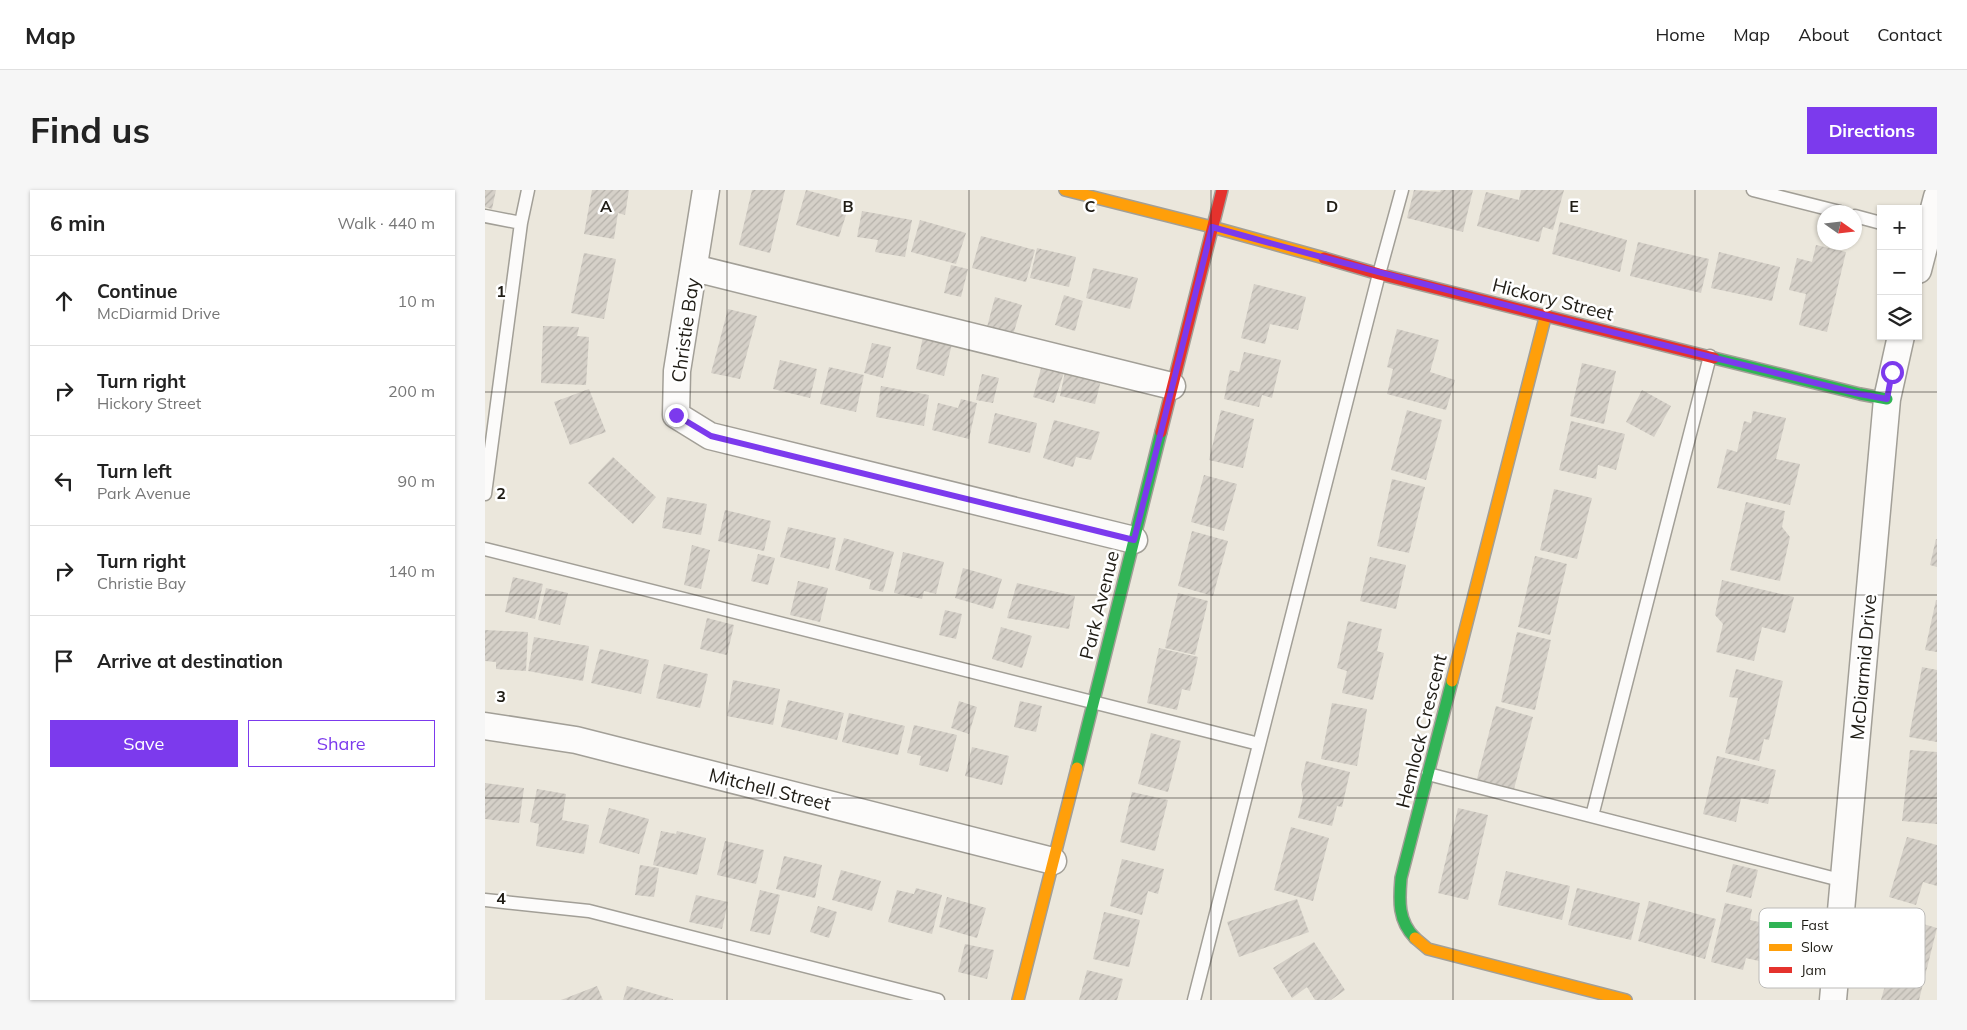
<!DOCTYPE html>
<html lang="en">
<head>
<meta charset="utf-8">
<style>
  body { margin:0; font-family:Mulish,sans-serif; background:#f6f6f6; color:#222 }
  .controls { position:absolute; right:15px; top:15px; display:grid; overflow:hidden; border-radius:0px; box-shadow:0 1px 4px #0004 }
  .controls button { width:45px; height:45px; display:grid; place-items:center; padding:0; border:0; border-bottom:1px solid #e0e0e0; background:#fff; color:#222; font:25px sans-serif }
  .compass { position:absolute; left:1332px; top:15px; width:45px; height:45px; border-radius:50%; background:#fff; box-shadow:0 1px 4px #0004; rotate:104deg }
  .stop { position:absolute; width:15px; height:15px; margin:-11px; border:4px solid #7c3aed; border-radius:50%; background:#fff }
  .stop.end { background:#7c3aed; border-color:#fff; box-shadow:0 1px 5px #0008 }
  .list { margin:0; padding:0; list-style:none }
  h2 { display:flex; justify-content:space-between; align-items:center; height:65px; margin:0; padding:0 20px; font-size:21px }
  h2 small { font-size:16px; font-weight:400; color:#767676 }
  .list li { display:grid; grid-template-columns:32px 1fr auto; gap:15px; align-items:center; box-sizing:border-box; height:90px; padding:0 20px; border-top:1px solid #e0e0e0 }
  .list b { display:block; font-size:19px; white-space:nowrap }
  .list p { margin:0; font-size:16px; white-space:nowrap; color:#767676 }
  .list em { font-size:16px; font-style:normal; color:#767676 }
  .actions { display:flex; gap:10px; padding:15px 20px }
  .actions a { flex:1; padding:11px 0; border:1px solid #7c3aed; border-radius:0px; text-align:center; font-size:18px; color:#7c3aed }
  .actions .main { background:#7c3aed; color:#fff }
  .icon { flex:none; width:28px; height:28px; fill:none; stroke:currentColor; stroke-width:2; stroke-linecap:round; stroke-linejoin:round }
  .map { position:relative; flex:none; width:1452px; height:810px; overflow:hidden; border-radius:0px }
  header { display:flex; align-items:center; gap:30px; box-sizing:border-box; height:70px; padding:0 25px; background:#fff; border-bottom:1px solid #e0e0e0 }
  header strong { font-size:24px }
  nav { display:flex; gap:28px; margin-inline-start:auto; font-size:18px }
  .intro { display:flex; align-items:center; justify-content:space-between; box-sizing:border-box; height:120px; padding:0 30px }
  h1 { margin:0; font-size:35px }
  .button { padding:12px 22px; border-radius:0px; background:#7c3aed; color:#fff; font-size:18px; font-weight:700 }
  main { display:flex; gap:30px; padding:0 30px }
  aside { flex:1; background:#fff; border-radius:0px; box-shadow:0 1px 4px #0004 }
  .map>svg:first-child { display:block }
  .building { fill:url(#building-hatch) }
  .lines { fill:none; stroke-linecap:round; stroke-linejoin:round }
  .lane-casing { stroke:#a29f97; stroke-width:15 }
  .street-casing { stroke:#a29f97; stroke-width:29 }
  .fast-casing { stroke:#a29f97; stroke-width:14 }
  .slow-casing { stroke:#a29f97; stroke-width:14 }
  .jam-casing { stroke:#a29f97; stroke-width:14 }
  .lane { stroke:#fcfbfa; stroke-width:12 }
  .street { stroke:#fcfbfa; stroke-width:26 }
  .fast { stroke:#30b455; stroke-width:11 }
  .slow { stroke:#ff9f0a; stroke-width:11 }
  .jam { stroke:#e5322d; stroke-width:11 }
  .route { stroke:#7c3aed; stroke-width:6 }
  .grid { fill:none; stroke:#1f1c15; stroke-width:1; stroke-opacity:0.55 }
  .labels { text-anchor:middle; dominant-baseline:central; stroke-width:5; stroke-linejoin:round; paint-order:stroke }
  .street-label { font-size:19px; fill:#1f1c15; stroke:#fff }
  .key { fill:#fff; stroke:#bcbbb9; stroke-width:1 }
  .key-label { font-size:14px; fill:#1f1c15 }
  .grid-label { font-size:16px; text-anchor:middle; font-weight:bold; fill:#1f1c15; stroke:#fff; stroke-width:5; stroke-linejoin:round; paint-order:stroke }
</style>
</head>
<body>
<header>
<strong>Map</strong>
<nav><a>Home</a><a>Map</a><a>About</a><a>Contact</a></nav>
</header>
<div class="intro"><h1>Find us</h1><a class="button">Directions</a></div>
<main>
<aside>
<h2>6 min<small>Walk · 440 m</small></h2>
<ul class="list">
<li><svg class="icon" aria-label="ahead" viewBox="0 0 24 24"><path d="M12 20V5M6 11l6-6 6 6"/></svg><div><b>Continue</b><p>McDiarmid Drive</p></div><em>10 m</em></li>
<li><svg class="icon" aria-label="right" viewBox="0 0 24 24"><path d="M7 20v-9h11M14 6l5 5-5 5"/></svg><div><b>Turn right</b><p>Hickory Street</p></div><em>200 m</em></li>
<li><svg class="icon" aria-label="left" viewBox="0 0 24 24"><path d="M17 20v-9H6M10 6l-5 5 5 5"/></svg><div><b>Turn left</b><p>Park Avenue</p></div><em>90 m</em></li>
<li><svg class="icon" aria-label="right" viewBox="0 0 24 24"><path d="M7 20v-9h11M14 6l5 5-5 5"/></svg><div><b>Turn right</b><p>Christie Bay</p></div><em>140 m</em></li>
<li><svg class="icon" aria-label="arrive" viewBox="0 0 24 24"><path d="M6 21V4h12l-3 4 3 4H6"/></svg><div><b>Arrive at destination</b></div></li>
</ul>
<div class="actions"><a class="main">Save</a><a>Share</a></div>
</aside>
<div class="map">
<svg width="1452" height="810" viewBox="0 0 1452 810">
  <defs>
    <pattern id="building-hatch" width="6" height="6" patternUnits="userSpaceOnUse" patternTransform="scale(1.25)"><rect width="6" height="6" fill="#d5d0c8"/><path d="M-1 1l2-2M0 6l6-6M5 7l2-2" fill="none" stroke="#b6b2ab"/></pattern>
  </defs>
  <rect width="100%" height="100%" fill="#ebe7dc"/>
  <path class="building" d="M0,0H11L7,19L0,17Z
    M107,0H144L140,25L133,23L129,49L99,44Z
    M267,0H300L285,63L254,55Z
    M321,0L365,12L354,47L311,35Z
    M929,0L955,2L956,0H988L978,42L922,28Z
    M1036,0H1079L1068,40L1058,37L1054,52L992,36L1001,2L1034,10Z
    M377,21L427,30L420,67L390,62L393,50L372,47Z
    M435,30L481,43L471,74L426,62Z
    M1075,32L1142,50L1135,82L1067,64Z
    M496,46L550,60L541,92L487,78Z
    M1153,52L1224,69L1216,103L1145,86Z
    M1331,55L1361,62L1342,142L1314,135L1321,104L1304,100L1312,68L1327,72Z
    M552,58L591,67L584,97L545,88Z
    M1234,62L1295,77L1287,111L1226,98Z
    M99,63L131,69L119,129L86,123Z
    M466,75L483,79L476,107L459,103Z
    M608,78L653,88L645,119L601,108Z
    M769,94L821,107L813,140L785,134L780,154L756,148Z
    M579,105L598,111L590,141L570,135Z
    M510,107L537,115L528,145L502,137Z
    M243,119L272,126L255,189L226,183Z
    M58,136L94,137L92,146L104,147L101,195L56,193Z
    M912,139L954,150L945,182L970,190L961,220L902,204L908,179L902,177Z
    M438,147L467,154L459,186L431,179Z
    M387,153L406,157L398,188L379,183Z
    M759,162L796,170L787,208L777,205L774,217L739,209L745,180L754,182Z
    M295,170L332,179L325,208L288,199Z
    M1097,173L1131,181L1119,234L1085,226Z
    M557,175L579,182L569,213L548,207Z
    M344,177L379,185L371,222L335,214Z
    M580,182L616,190L610,214L575,206Z
    M497,184L514,188L508,213L491,210Z
    M396,196L444,205L439,236L391,227Z
    M104,199L121,242L85,255L69,212Z
    M1157,200L1186,216L1169,247L1141,232Z
    M476,209L492,213L484,249L447,240L453,213L473,218Z
    M736,220L769,229L758,278L724,270Z
    M922,220L957,230L941,290L906,280Z
    M1268,221L1301,228L1291,269L1315,274L1305,315L1232,298L1242,259L1252,262L1259,231L1266,233Z
    M510,223L552,233L545,263L503,253Z
    M569,230L615,242L606,270L591,267L588,277L558,268Z
    M1086,231L1140,244L1131,280L1113,275L1111,289L1074,280Z
    M128,267L171,307L148,334L103,293Z
    M719,285L752,294L739,341L706,332Z
    M907,289L940,297L924,363L892,356Z
    M1069,299L1107,308L1092,369L1055,360Z
    M182,307L222,314L216,345L177,338Z
    M1261,312L1300,321L1297,337L1305,347L1295,391L1245,380Z
    M240,320L286,331L279,361L233,351Z
    M303,337L351,348L344,379L295,367Z
    M707,341L743,351L728,406L693,396Z
    M359,348L409,362L398,402L384,399L386,390L350,380Z
    M1451,349H1452V377L1445,375Z
    M207,355L225,360L216,399L199,395Z
    M418,362L459,372L451,404L439,401L437,409L409,403Z
    M273,364L290,368L283,395L266,391Z
    M1050,366L1082,374L1065,445L1033,437Z
    M885,367L921,375L911,419L875,411Z
    M478,378L517,389L508,419L470,408Z
    M28,387L58,394L50,429L20,422Z
    M1237,390L1309,407L1300,443L1277,437L1269,471L1231,462L1238,434L1230,425Z
    M313,391L343,398L335,432L305,425Z
    M532,393L590,406L584,439L522,428Z
    M61,398L83,403L75,435L53,430Z
    M693,403L723,411L710,465L680,458Z
    M1451,410H1452V462L1440,460Z
    M460,420L477,424L471,449L454,445Z
    M222,428L249,435L242,465L215,459Z
    M863,431L897,439L892,461L899,463L888,510L857,503L862,481L852,478Z
    M516,437L547,446L537,478L507,469Z
    M0,440L43,442L41,481L11,479V472L0,471Z
    M1032,442L1066,450L1050,520L1016,512Z
    M49,447L104,456L98,491L43,481Z
    M674,458L713,467L705,501L697,499L692,520L662,513Z
    M115,459L164,470L156,504L106,493Z
    M179,474L223,484L215,518L171,508Z
    M1437,477L1452,480V552L1424,547Z
    M1251,479L1298,491L1284,550L1279,549L1274,571L1240,563L1253,508L1244,507Z
    M248,490L295,499L288,535L242,526Z
    M303,510L359,523L352,550L296,537Z
    M474,511L492,517L484,544L466,538Z
    M535,511L557,516L551,542L529,537Z
    M847,513L882,519L872,576L836,569Z
    M1011,516L1048,527L1029,599L992,589Z
    M364,523L420,536L413,565L357,552Z
    M429,535L472,545L463,582L434,575L436,566L422,563Z
    M666,543L696,551L683,602L653,594Z
    M487,557L524,566L517,595L480,586Z
    M1425,560L1452,562V634L1417,631Z
    M1232,566L1291,580L1283,614L1256,608L1251,632L1218,624Z
    M821,571L865,582L857,617L852,616L847,636L813,628L818,607L816,595Z
    M0,593L39,598L34,633L0,629Z
    M52,599L81,604L77,630L104,635L99,664L51,656L54,634L45,632Z
    M647,602L683,610L670,661L635,652Z
    M124,618L164,629L154,664L114,653Z
    M973,618L1003,625L983,710L953,703Z
    M806,637L844,648L828,711L789,700Z
    M176,641L191,644L192,641L221,648L212,685L168,675Z
    M1422,647L1452,655V696L1438,692L1431,715L1404,707Z
    M240,651L279,660L271,694L232,685Z
    M299,666L337,675L330,708L291,699Z
    M637,669L679,679L673,704L663,701L657,725L625,716Z
    M1248,674L1273,680L1266,708L1241,702Z
    M155,675L174,678L169,707L150,705Z
    M356,680L396,691L387,721L347,710Z
    M1021,681L1085,696L1077,730L1013,715Z
    M431,698L457,705L447,744L403,732L412,700L429,704Z
    M1092,698L1155,713L1146,750L1083,735Z
    M275,700L295,705L285,745L265,741Z
    M211,705L243,712L237,739L204,732Z
    M462,707L501,718L492,748L454,737Z
    M812,709L824,742L754,767L742,732Z
    M1164,711L1231,729L1220,769L1153,751Z
    M1240,713L1267,719L1265,730L1287,735L1278,772L1261,768L1258,780L1226,772Z
    M333,716L352,722L344,748L325,742Z
    M619,722L655,730L644,777L608,769Z
    M1411,726L1452,738L1434,810H1396L1409,763L1402,762Z
    M829,752L860,800L846,810H830L822,797L807,808L788,778Z
    M480,754L509,760L502,789L473,782Z
    M602,780L638,789L632,810H594Z
    M112,796L118,810H76Z
    M142,796L188,809V810H138Z"/>
  <g class="lines">
    <g class="lane-casing">
      <path id="lane" d="M1268,0L1355,22
        M0,26L36,33
        M1370,26L1396,33
        M0,304L36,33L43,0
        M0,359L774,554
        M943,584L1359,691
        M1107,626L1225,166
        M0,710L104,721L453,810
        M709,810L894,84L917,0"/>
    </g>
    <g class="street-casing">
      <path id="street" d="M221,0L192,181L191,225L225,246L649,350
        M209,78L687,196
        M1433,80L1452,7
        M0,536L91,550L568,671
        M1348,810L1402,209L1416,146"/>
    </g>
    <g class="fast-casing">
      <path id="fast" d="M1229,168L1375,204L1402,209
        M592,578L676,242
        M930,748C913,731 914,711 916,688L967,491"/>
    </g>
    <g class="slow-casing">
      <path id="slow" d="M580,0L727,37L839,68
        M967,491L1061,124
        M930,748L943,759L1141,810
        M533,810L592,578"/>
    </g>
    <g class="jam-casing">
      <path id="jam" d="M839,68L894,84L1229,168
        M676,242L737,0"/>
    </g>
    <use href="#lane" class="lane"/>
    <use href="#street" class="street"/>
    <use href="#fast" class="fast"/>
    <use href="#slow" class="slow"/>
    <use href="#jam" class="jam"/>
  </g>
  <g class="lines">
    <path class="route" d="M191,225L226,246L649,350L727,37C942,97 1159,150 1375,204L1402,209L1407,182"/>
  </g>
  <path class="grid" d="M242,0V810M484,0V810M726,0V810M968,0V810M1210,0V810M0,202H1452M0,405H1452M0,608H1452"/>
  <g class="labels">
    <g class="street-label">
      <text transform="translate(1068 109) rotate(14)">Hickory Street</text>
      <text transform="translate(200 140) rotate(-82)">Christie Bay</text>
      <text transform="translate(614 415) rotate(-76)">Park Avenue</text>
      <text transform="translate(1378 477) rotate(-85)">McDiarmid Drive</text>
      <text transform="translate(936 541) rotate(-76)">Hemlock Crescent</text>
      <text transform="translate(285 599) rotate(14)">Mitchell Street</text>
    </g>
  </g>
  <rect x="1274" y="718" width="166" height="80" rx="8" class="key"/>
  <rect x="1284" y="732" width="23" height="6" fill="#30b455"/>
  <rect x="1284" y="754" width="23" height="7" fill="#ff9f0a"/>
  <rect x="1284" y="777" width="23" height="6" fill="#e5322d"/>
  <g class="key-label">
    <text x="1316" y="740">Fast</text>
    <text x="1316" y="762">Slow</text>
    <text x="1316" y="785">Jam</text>
  </g>
  <g class="grid-label">
    <text x="121" y="22">A</text>
    <text x="363" y="22">B</text>
    <text x="605" y="22">C</text>
    <text x="847" y="22">D</text>
    <text x="1089" y="22">E</text>
    <text x="16" y="107">1</text>
    <text x="16" y="309">2</text>
    <text x="16" y="512">3</text>
    <text x="16" y="714">4</text>
  </g>
</svg>
<div class="controls">
<button>+</button>
<button>−</button>
<button><svg class="icon" aria-label="layers" viewBox="0 0 24 24"><path d="M12 4l9 5-9 5-9-5zM3 14l9 5 9-5"/></svg></button>
</div>
<svg class="compass" viewBox="-18 -18 36 36"><path d="M0-13l5 13h-10z" fill="#e53935"/><path d="M0 13l5-13h-10z" fill="#767676"/></svg>
<div class="stop" style="left:1407px;top:182px"></div>
<div class="stop end" style="left:191px;top:225px"></div>
</div>
</main>
</body>
</html>
